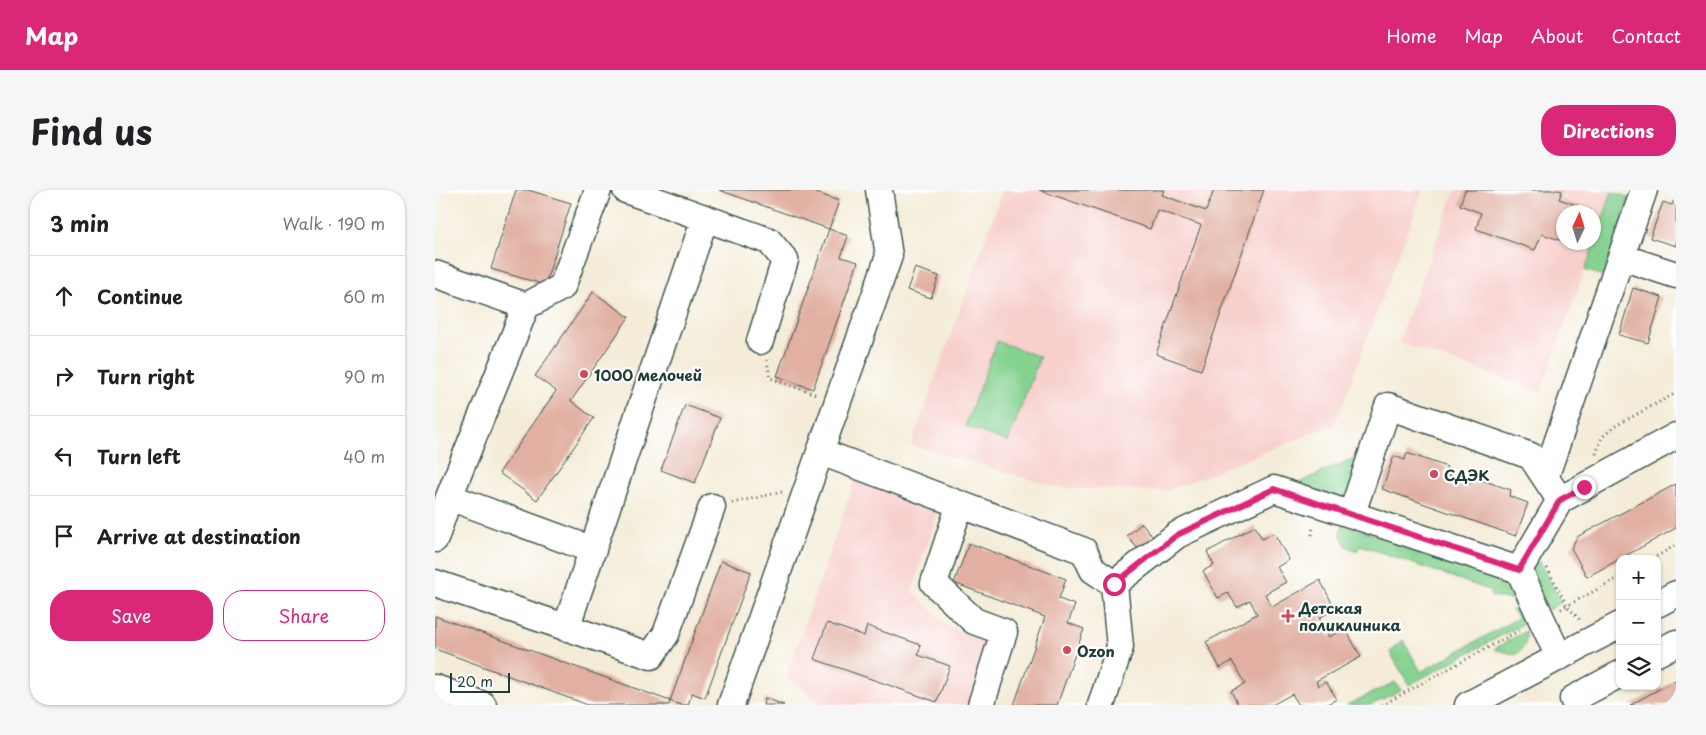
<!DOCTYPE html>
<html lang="en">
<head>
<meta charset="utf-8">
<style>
  body { margin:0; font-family:"Playpen Sans",sans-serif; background:#f6f6f6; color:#202124 }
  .controls { position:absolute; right:15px; bottom:15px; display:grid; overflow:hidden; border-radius:10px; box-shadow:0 1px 4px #0004 }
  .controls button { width:45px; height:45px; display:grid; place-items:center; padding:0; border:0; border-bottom:1px solid #e0e0e0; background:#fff; color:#202124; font:25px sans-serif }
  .compass { position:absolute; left:1121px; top:15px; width:45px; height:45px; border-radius:50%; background:#fff; box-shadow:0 1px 4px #0004; rotate:4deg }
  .scale { position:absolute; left:15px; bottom:12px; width:60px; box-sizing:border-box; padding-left:5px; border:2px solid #1f3d34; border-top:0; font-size:14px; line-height:18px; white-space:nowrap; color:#1f3d34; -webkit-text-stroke:4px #fff; paint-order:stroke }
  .stop { position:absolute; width:15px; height:15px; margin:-11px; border:4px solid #db2777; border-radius:50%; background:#fff }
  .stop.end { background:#db2777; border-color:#fff; box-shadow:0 1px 5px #0008 }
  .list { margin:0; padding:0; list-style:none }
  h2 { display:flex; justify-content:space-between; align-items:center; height:65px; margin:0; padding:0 20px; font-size:21px }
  h2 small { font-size:16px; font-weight:400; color:#757577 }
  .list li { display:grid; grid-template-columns:32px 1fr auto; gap:15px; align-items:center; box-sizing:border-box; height:80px; padding:0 20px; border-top:1px solid #e0e0e0 }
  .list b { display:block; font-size:19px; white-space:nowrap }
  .list em { font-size:16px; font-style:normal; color:#757577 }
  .actions { display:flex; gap:10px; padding:15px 20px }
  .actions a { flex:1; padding:11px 0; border:1px solid #db2777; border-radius:20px; text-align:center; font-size:18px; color:#db2777 }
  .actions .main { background:#db2777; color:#fff }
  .icon { flex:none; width:28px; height:28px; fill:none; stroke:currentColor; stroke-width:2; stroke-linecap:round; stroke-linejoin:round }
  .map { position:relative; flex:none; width:1241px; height:515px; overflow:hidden; border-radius:20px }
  header { display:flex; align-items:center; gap:30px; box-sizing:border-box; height:70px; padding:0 25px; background:#db2777; color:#fff }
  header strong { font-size:24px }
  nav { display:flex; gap:28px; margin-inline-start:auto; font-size:18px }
  .intro { display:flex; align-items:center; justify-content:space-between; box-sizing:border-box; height:120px; padding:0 30px }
  h1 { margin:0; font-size:35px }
  .button { padding:12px 22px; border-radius:20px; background:#db2777; color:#fff; font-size:18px; font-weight:700 }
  main { display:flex; gap:30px; padding:0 30px }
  aside { flex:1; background:#fff; border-radius:20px; box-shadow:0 1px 4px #0004 }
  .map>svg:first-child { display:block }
  .built { fill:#f7d0cd; fill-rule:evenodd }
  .green { fill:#85d291; stroke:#528862 }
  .building { fill:#e1b0a2 }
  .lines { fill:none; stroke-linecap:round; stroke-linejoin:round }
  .minor-casing { stroke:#3f574d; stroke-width:29 }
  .path { stroke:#3f574d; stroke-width:3; stroke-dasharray:1 4; stroke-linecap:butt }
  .minor { stroke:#fff; stroke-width:26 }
  .route { stroke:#db2777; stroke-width:6 }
  .poi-dot { fill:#d1495b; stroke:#fff; stroke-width:2 }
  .labels { text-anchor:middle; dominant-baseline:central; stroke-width:4.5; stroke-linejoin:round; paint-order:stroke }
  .poi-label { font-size:15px; font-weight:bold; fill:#1f3d34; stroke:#fff; text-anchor:start }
</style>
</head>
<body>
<header>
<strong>Map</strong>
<nav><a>Home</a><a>Map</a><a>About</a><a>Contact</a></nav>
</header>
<div class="intro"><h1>Find us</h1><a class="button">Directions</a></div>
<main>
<aside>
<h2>3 min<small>Walk · 190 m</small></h2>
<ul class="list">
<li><svg class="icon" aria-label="ahead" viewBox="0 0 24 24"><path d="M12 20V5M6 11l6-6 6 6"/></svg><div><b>Continue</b></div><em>60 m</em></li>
<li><svg class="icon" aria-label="right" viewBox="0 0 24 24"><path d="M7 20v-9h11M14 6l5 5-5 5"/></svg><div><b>Turn right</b></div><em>90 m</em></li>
<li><svg class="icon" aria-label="left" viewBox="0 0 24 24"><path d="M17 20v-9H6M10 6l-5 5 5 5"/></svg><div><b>Turn left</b></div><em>40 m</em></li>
<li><svg class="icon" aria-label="arrive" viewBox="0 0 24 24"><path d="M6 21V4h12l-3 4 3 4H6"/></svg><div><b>Arrive at destination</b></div></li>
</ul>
<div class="actions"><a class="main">Save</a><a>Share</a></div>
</aside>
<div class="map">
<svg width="1241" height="515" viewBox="0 0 1241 515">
  <rect width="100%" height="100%" fill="#fff"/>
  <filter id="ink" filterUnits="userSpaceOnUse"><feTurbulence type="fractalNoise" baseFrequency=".02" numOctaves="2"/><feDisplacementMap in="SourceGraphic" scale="10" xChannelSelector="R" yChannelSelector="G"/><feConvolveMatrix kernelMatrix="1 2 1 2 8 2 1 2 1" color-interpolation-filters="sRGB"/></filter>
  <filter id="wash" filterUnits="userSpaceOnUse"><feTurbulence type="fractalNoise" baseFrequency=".0096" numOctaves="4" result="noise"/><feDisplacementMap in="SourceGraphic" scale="20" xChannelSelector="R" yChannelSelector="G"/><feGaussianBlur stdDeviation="1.12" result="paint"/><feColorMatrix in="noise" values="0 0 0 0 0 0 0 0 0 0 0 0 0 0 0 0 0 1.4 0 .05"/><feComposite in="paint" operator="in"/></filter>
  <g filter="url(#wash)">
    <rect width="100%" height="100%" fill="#f4ecd8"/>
    <path class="built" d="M568,0H988L900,234L732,301L625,298L476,255Z
      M1020,0H1178L1106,202L963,152ZM1128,22H1158V52H1128Z
      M420,290L504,319L477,401L514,437L554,453L532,515H385L386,513L351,487Z"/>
    <path class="green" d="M1177,2L1195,8L1168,86L1150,80Z
      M562,151L605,167L573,252L530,236Z
      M921,267L925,269L910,310L861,294Z
      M908,335L1077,385L1084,407L1077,410L1055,406L1057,401L925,355L922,361L911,356L905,343Z
      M1103,370L1126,412L1113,420L1095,383Z
      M1089,417L1097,429L974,495L955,462L968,450L986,482L1083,428L1077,420Z
      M1091,441C1092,453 1089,458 1081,465L1059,459Z
      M960,492L966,500L936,515H912Z"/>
    <g id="blocks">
      <path class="building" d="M81,0H93L136,13L110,95L56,79Z
        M284,0H373L404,11L394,39Z
        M604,0H729L727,5L771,21L779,0H829L766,180L721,164L766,35L722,20L715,39Z
        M1030,0H1123L1127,1L1124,9L1156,20L1155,22H1128V51L1107,44L1100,60L1041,39L1046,23L1025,15Z
        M1239,10H1241V56L1215,48L1228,12L1237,15Z
        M394,39L413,46L406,67L423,72L378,199L342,186Z
        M480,78L504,86L496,108L472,100Z
        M1198,98L1227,107L1213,153L1184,145Z
        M158,102L194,127L136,211L159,228L102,310L64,283L121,201L100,186Z
        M250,215L285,228L260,293L226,280Z
        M972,263L1012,277L1009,283L1036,293L1038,287L1076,300L1074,306L1093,313L1081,346L947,299L959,266L970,270Z
        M1241,294V338L1152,387L1136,358L1142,347Z
        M707,333L718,347L703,359L692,346Z
        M820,336L827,349L839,343L854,370L842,377L851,392L830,404L837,417L885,390L900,419L884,428L894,447L910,438L926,467L881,491L883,496L891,492L902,509L890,515H864L857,504L837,515H803L796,501L810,494L797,471L785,478L771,452L822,424L815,410L802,417L793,403L783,408L768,381L779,375L772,362Z
        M534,353L631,389L624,409L640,415L633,433L649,439L622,515H579L610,427L519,393Z
        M286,371L316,382L270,508L257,503L253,515H246L235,511Z
        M0,426L235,511L234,515H153L0,459Z
        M392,433L429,446L432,436L486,455L483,465L515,476L502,512L379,469Z
        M1241,490V515H1195Z
        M330,508L349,515H328Z"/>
    </g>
  </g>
  <g filter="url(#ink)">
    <use href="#blocks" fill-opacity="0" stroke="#3f574d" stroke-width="1"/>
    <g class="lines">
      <g class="minor-casing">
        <path id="minor" d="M191,0L334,51L350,70L325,151
          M1186,67L1241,85
          M0,84L91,116
          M386,262L649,361L658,380L679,394L742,345L839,299L1084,380L1124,467
          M1111,285L1209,0
          M14,307L158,360
          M1125,310L1241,246
          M525,314L499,393L539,431L569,442L546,515
          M917,323L953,216L1096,266L1125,310L1084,380
          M0,349L14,307L91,116L127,97L163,0
          M0,393L216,466L231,444L277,317
          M1222,414L1241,404
          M131,438L270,28
          M1222,463L1241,453
          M0,498L48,515
          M296,515L454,66L444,0
          M666,515L685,457L679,394
          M1033,515L1185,435
          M1141,515L1138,509L1185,484"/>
      </g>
      <path class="path" d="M332,170L335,188L383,205
        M1161,264L1167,247L1182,235L1241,203
        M297,313L347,302
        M877,345L878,336
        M1217,369L1241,355
        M1112,378L1132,416L1146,431
        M1126,419L1185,387
        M947,515L1087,439"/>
      <use href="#minor" class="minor"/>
    </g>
  </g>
  <g class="lines" filter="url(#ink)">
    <path class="route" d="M679,394L742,345L839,299L1084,380L1125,310L1149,297"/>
  </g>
  <g class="poi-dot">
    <circle cx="149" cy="184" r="5"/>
    <circle cx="999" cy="284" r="5"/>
    <path d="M850.5 418.5h5v5h5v5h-5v5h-5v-5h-5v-5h5z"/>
    <circle cx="632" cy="460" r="5"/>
  </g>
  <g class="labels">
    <g class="poi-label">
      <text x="159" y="184">1000 мелочей</text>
      <text x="1009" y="284">СДЭК</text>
      <text x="864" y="417">Детская<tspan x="864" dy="17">поликлиника</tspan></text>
      <text x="642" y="460">Ozon</text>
    </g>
  </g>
</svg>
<div class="controls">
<button>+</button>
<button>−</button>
<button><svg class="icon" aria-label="layers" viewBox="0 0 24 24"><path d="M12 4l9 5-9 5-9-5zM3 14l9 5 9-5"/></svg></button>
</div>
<svg class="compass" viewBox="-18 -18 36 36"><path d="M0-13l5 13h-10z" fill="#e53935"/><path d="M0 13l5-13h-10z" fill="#757577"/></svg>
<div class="scale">20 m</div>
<div class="stop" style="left:679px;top:394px"></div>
<div class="stop end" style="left:1149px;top:297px"></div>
</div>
</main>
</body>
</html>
